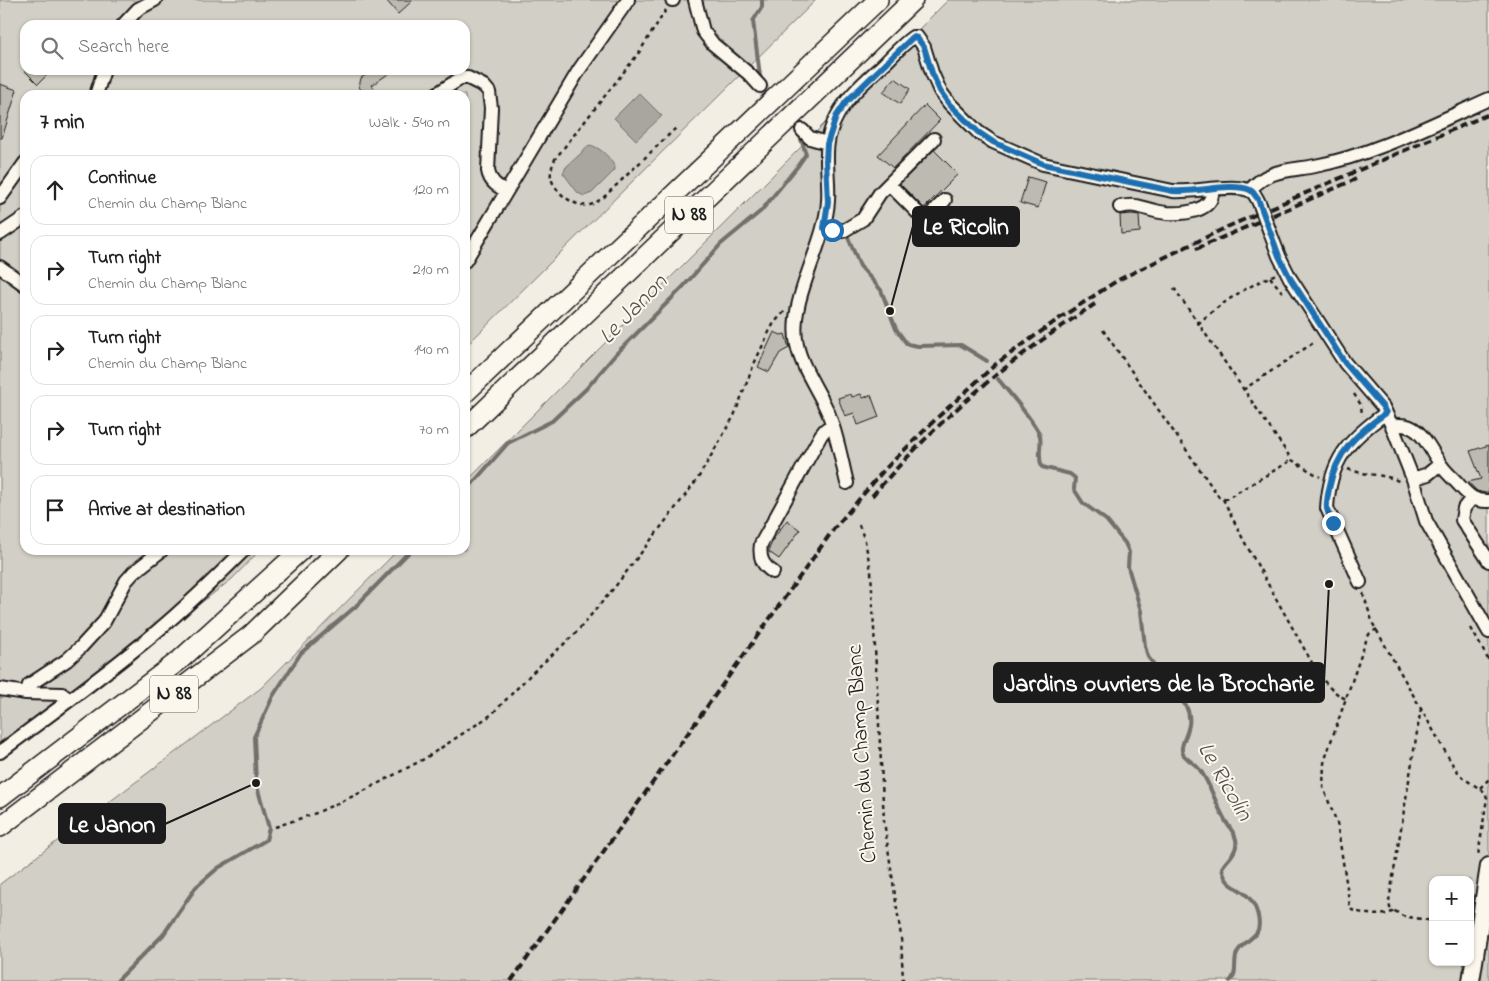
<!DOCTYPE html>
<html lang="en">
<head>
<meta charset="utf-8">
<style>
  body { margin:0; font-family:"Indie Flower",sans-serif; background:#f2f2f2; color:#222 }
  .controls { position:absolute; right:15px; bottom:15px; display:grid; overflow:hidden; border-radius:10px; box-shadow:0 1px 4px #0004 }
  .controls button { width:45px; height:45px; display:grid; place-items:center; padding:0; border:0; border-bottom:1px solid #e0e0e0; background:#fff; color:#222; font:25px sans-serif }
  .stop { position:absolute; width:15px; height:15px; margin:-11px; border:4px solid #1f6fb2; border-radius:50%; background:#fff }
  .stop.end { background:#1f6fb2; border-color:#fff; box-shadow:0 1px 5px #0008 }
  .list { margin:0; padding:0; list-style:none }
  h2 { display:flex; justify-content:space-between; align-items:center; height:65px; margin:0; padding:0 20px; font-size:21px }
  h2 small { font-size:16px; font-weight:400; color:#767676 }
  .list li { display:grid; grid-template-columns:32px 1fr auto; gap:15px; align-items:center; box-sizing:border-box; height:70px; margin:0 10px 10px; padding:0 10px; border:1px solid #e0e0e0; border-radius:15px }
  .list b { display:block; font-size:19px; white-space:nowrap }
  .list p { margin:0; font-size:16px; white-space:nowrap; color:#767676 }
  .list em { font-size:16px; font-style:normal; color:#767676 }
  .icon { flex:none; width:28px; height:28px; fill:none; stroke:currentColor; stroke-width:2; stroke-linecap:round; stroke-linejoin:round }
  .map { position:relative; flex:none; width:1489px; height:981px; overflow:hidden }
  .search { position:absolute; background:#fff; box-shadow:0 1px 4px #0004; left:20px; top:20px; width:450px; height:55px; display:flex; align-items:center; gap:12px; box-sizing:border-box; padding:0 18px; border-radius:15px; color:#767676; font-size:19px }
  .panel { position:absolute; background:#fff; box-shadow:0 1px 4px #0004; left:20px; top:90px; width:450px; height:465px; border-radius:15px }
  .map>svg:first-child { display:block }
  .green { fill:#d2cfc6; stroke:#777671; fill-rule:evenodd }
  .water { fill:#a9a6a0; stroke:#716f6b }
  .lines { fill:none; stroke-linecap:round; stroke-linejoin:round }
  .stream { stroke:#716f6b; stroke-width:4 }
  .building { fill:#bdbab1; stroke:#1c1c1c }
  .minor-tunnel { stroke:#d2cec6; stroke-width:12; stroke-dasharray:12 6; stroke-linecap:butt }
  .minor-casing { stroke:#1c1c1c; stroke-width:16 }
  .major-casing { stroke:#1c1c1c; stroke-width:20 }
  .highway-casing { stroke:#1c1c1c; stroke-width:22 }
  .path { stroke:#1c1c1c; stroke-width:2.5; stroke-dasharray:4 4; stroke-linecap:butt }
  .minor { stroke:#fbf7ec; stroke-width:12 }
  .major { stroke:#fbf7ec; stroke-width:16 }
  .highway { stroke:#fbf7ec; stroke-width:19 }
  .rail { stroke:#1c1c1c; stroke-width:4; stroke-dasharray:8 4; stroke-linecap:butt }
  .minor-bridge-casing { stroke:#1c1c1c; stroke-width:16; stroke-linecap:butt }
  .minor-bridge { stroke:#fbf7ec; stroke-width:12 }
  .route { stroke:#1f6fb2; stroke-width:6 }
  .labels { text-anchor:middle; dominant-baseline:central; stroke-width:4; stroke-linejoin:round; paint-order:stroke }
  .shield { fill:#fbf7ec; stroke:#5f5e5a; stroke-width:1 }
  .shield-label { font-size:21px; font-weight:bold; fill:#1c1c1c }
  .street-label { font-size:22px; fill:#1c1c1c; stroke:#fbf7ec }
  .water-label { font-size:24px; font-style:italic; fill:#545351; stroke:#fbf7ec }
  .leader { fill:none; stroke:#1c1c1c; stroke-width:2 }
  .callout-dot { fill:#1c1c1c; stroke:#fbf7ec; stroke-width:2 }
  .callout { fill:#1c1c1c; stroke:#1c1c1c; stroke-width:2 }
  .callout-label { font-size:24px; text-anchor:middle; font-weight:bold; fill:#fff }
</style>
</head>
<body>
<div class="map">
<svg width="1489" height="981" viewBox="0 0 1489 981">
  <rect width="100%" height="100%" fill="#f2eee4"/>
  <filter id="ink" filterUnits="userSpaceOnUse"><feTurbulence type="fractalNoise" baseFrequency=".02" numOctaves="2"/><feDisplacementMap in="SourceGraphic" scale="10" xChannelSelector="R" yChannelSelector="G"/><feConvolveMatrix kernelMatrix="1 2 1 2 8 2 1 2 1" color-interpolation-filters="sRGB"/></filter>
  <g filter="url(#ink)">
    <path class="green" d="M0,0H816L465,347V95H25V550H260L232,579L0,758ZM25,25H465V70H25Z
      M948,0H1489V981H0V884L261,688L398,550H465V483ZM1433,880H1470V962H1433Z"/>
    <path class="water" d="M639,93L662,116L636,140L614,118Z
      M590,145C600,147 614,160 615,170L592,193L584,196L578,193L563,173L566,167Z"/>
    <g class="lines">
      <path class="stream" d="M762,0V7L753,21L760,76L762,81
        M847,235L860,266L881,290L896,329L907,344L918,346L961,345L987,361
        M998,379C1007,390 1038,426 1040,436C1042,447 1037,455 1042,467L1070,474L1075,478L1074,489L1083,503L1106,520L1125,543L1129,552L1128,567L1141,611L1145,646L1148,657L1186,706C1197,728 1177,743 1183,754C1187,760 1196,764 1200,770C1211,784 1217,809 1228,825C1232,831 1238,838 1236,846C1235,855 1226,860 1222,868C1226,889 1239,885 1250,899C1256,906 1262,923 1257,932C1252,939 1242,944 1238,951C1232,960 1239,973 1230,981
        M465,492L508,443L552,421L586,389L616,354L682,288L721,244L761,211L797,167L806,154L800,136
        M117,981L163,935L196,887L218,868L266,840L269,828L256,783L254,737L273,696L301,653L355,607L411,550"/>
    </g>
    <path class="building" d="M386,0H413L398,14Z
      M24,70H52L38,84Z
      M373,70H394L372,85L379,95H365L359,87L361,78Z
      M895,78L910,89L900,104L883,92Z
      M0,84L17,90L2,138H0Z
      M925,105L940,120L893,168L878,155Z
      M934,150L958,174L924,208L900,184Z
      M1028,177L1046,182L1038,208L1020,203Z
      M1132,214L1139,215L1140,232L1121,234L1120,215Z
      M774,332L781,335L785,334L789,348L780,353L769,372L758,367Z
      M851,394L852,397L861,394L863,398L871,395L879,417L858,425L854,413L845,416L838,398Z
      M1489,445V493H1485L1477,491L1468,482L1481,479L1470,451Z
      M787,520L800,530L779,559L769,552V549L774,538Z"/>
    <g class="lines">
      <path class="minor-tunnel" d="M760,86L794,122"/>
      <g class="minor-casing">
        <path id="minor" d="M672,0H673
          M695,0L703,31L713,44L749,74L760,86
          M123,25L138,9L155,0
          M96,95L104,70
          M435,95L461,78H468L484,86L489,92L491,108L488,171C490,182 497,186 506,191
          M802,130L810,138L827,143
          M889,184L920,215L925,217L932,213L945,200
          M1250,190C1268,169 1289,171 1315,166C1373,155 1435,123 1489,99
          M0,198L25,163
          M1120,207C1125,206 1131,205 1136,206C1146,208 1156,212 1167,213C1183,214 1215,212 1212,189
          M823,228L843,231L863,219L880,193L934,139
          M0,234L25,217
          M1271,235L1279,256L1290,278L1345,363L1383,407L1392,426L1413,479L1426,521L1489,632
          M465,261L579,70L628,0
          M0,267L25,285
          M1392,426C1422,419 1429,451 1444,469C1449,475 1455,480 1460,486C1469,496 1475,502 1489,501
          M1413,479L1428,474L1440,464
          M847,483C841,459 837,433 827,410C817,388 802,368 797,345C787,301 825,247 828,201C830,170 820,147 837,116C848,95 868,79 885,63C894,54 903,44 913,37H917L924,47L932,73L940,91L949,103L978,132L993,142L1043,164L1173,191C1192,193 1239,182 1252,192C1256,195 1258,201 1260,205
          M1472,498L1464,508L1462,520L1489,561
          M773,572C762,565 759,557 761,544L821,435L825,430L832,425
          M1360,582L1327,508C1330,460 1348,440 1386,413
          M0,689L26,693L29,685L67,660L81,647L104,622L126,581L134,572L162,550
          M26,693L62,694L70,700
          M0,752C52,713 105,675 155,633C186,607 215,579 244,550"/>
      </g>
      <g class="major-casing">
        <path id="major" d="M1471,981L1489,866"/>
      </g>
      <g class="highway-casing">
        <path id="highway" d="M465,393L878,0
          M465,429L913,0
          M0,797L181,659L301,550
          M0,827L251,635L339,550"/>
      </g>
      <path class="path" d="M666,10L638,54L555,159C552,166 550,172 551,178C555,193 575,208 590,205C595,204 599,200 604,197L676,128
        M1270,277L1283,293
        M1174,288L1292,460L1320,477
        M1198,324C1220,303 1248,286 1276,274
        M1103,330L1219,497L1226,499L1292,460
        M1243,390L1316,341
        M1354,394L1361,405L1362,416
        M1348,469C1364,476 1385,473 1400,482
        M1223,499L1244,541L1316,670C1325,683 1332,692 1346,699
        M859,525L865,541L871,571L884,821L901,936L903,981
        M1363,593L1373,624L1454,767L1463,778L1485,792L1487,798L1478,856
        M1471,628L1489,661
        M1377,629L1370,633L1367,638L1328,750L1324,763L1323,787L1337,823L1350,907L1352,910C1364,914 1382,918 1394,911
        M1421,708L1389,901L1390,908L1403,916L1433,921
        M1480,788L1489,779
        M275,827L316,813L362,792L424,759L491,715L533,672L574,635L614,588L697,480L734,416L754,364L769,332L774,323L785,311"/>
      <use href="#minor" class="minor"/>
      <use href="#major" class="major"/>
      <use href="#highway" class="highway"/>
      <path class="rail" d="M1196,249L1356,179
        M872,496C911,451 955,408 1001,371C1031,347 1063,325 1095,304
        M511,981L833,530L884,470L939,416L996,364L1057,320L1118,280L1227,227L1489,114"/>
      <g class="minor-bridge-casing">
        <path id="minor-bridge" d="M1260,205L1271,235"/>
      </g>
      <use href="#minor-bridge" class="minor-bridge"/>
    </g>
  </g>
  <g class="lines" filter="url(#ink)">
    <path class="route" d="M832,230L824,228L828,202L826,161L827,144L836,117L846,102L913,37L917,38L924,47L932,73L940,91L949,104L978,132L993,142L1043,164L1173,191C1195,193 1232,182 1250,190C1254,192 1255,196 1258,199L1279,256L1290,278L1345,363L1383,407L1386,413C1357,433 1336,452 1329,489C1328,495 1326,503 1327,509C1328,513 1331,519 1333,523"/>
  </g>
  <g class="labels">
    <g class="shield">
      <rect x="665" y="196.5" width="48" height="37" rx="4"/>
      <rect x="150" y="675.5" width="48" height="37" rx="4"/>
    </g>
    <g class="shield-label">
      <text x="689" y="215">N 88</text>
      <text x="174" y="694">N 88</text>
    </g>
    <g class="street-label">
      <text transform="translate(863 754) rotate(-94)">Chemin du Champ Blanc</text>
    </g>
    <g class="water-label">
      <text transform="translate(634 310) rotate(-46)">Le Janon</text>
      <text transform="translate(1224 782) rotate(60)">Le Ricolin</text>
    </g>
  </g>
  <path class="leader" d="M890 311L913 226M1329 584L1324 682M256 783L165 824"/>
  <g class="callout-dot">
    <circle cx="890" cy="311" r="5"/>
    <circle cx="1329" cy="584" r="5"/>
    <circle cx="256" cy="783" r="5"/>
  </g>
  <g class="callout">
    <rect x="913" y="207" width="106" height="39" rx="5"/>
    <rect x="994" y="663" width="330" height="39" rx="5"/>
    <rect x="59" y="804" width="106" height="39" rx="5"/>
  </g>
  <g class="callout-label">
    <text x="966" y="234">Le Ricolin</text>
    <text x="1159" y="691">Jardins ouvriers de la Brocharie</text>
    <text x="112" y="832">Le Janon</text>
  </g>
</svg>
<div class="controls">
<button>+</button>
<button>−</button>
</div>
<div class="stop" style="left:832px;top:230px"></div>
<div class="stop end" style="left:1333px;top:523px"></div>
<div class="search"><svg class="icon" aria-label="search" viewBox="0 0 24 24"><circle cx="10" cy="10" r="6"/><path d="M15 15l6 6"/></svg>Search here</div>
<section class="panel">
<h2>7 min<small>Walk · 540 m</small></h2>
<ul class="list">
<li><svg class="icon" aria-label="ahead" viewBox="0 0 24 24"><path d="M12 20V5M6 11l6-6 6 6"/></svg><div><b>Continue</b><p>Chemin du Champ Blanc</p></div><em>120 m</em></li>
<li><svg class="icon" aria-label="right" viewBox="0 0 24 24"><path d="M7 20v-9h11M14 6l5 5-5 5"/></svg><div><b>Turn right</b><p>Chemin du Champ Blanc</p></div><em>210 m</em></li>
<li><svg class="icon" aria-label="right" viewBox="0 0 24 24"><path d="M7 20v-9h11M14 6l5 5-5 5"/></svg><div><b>Turn right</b><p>Chemin du Champ Blanc</p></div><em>140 m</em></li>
<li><svg class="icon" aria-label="right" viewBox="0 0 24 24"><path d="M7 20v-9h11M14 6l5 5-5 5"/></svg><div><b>Turn right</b></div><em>70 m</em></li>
<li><svg class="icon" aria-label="arrive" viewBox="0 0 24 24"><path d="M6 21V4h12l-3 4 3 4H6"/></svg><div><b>Arrive at destination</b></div></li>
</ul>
</section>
</div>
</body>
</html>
